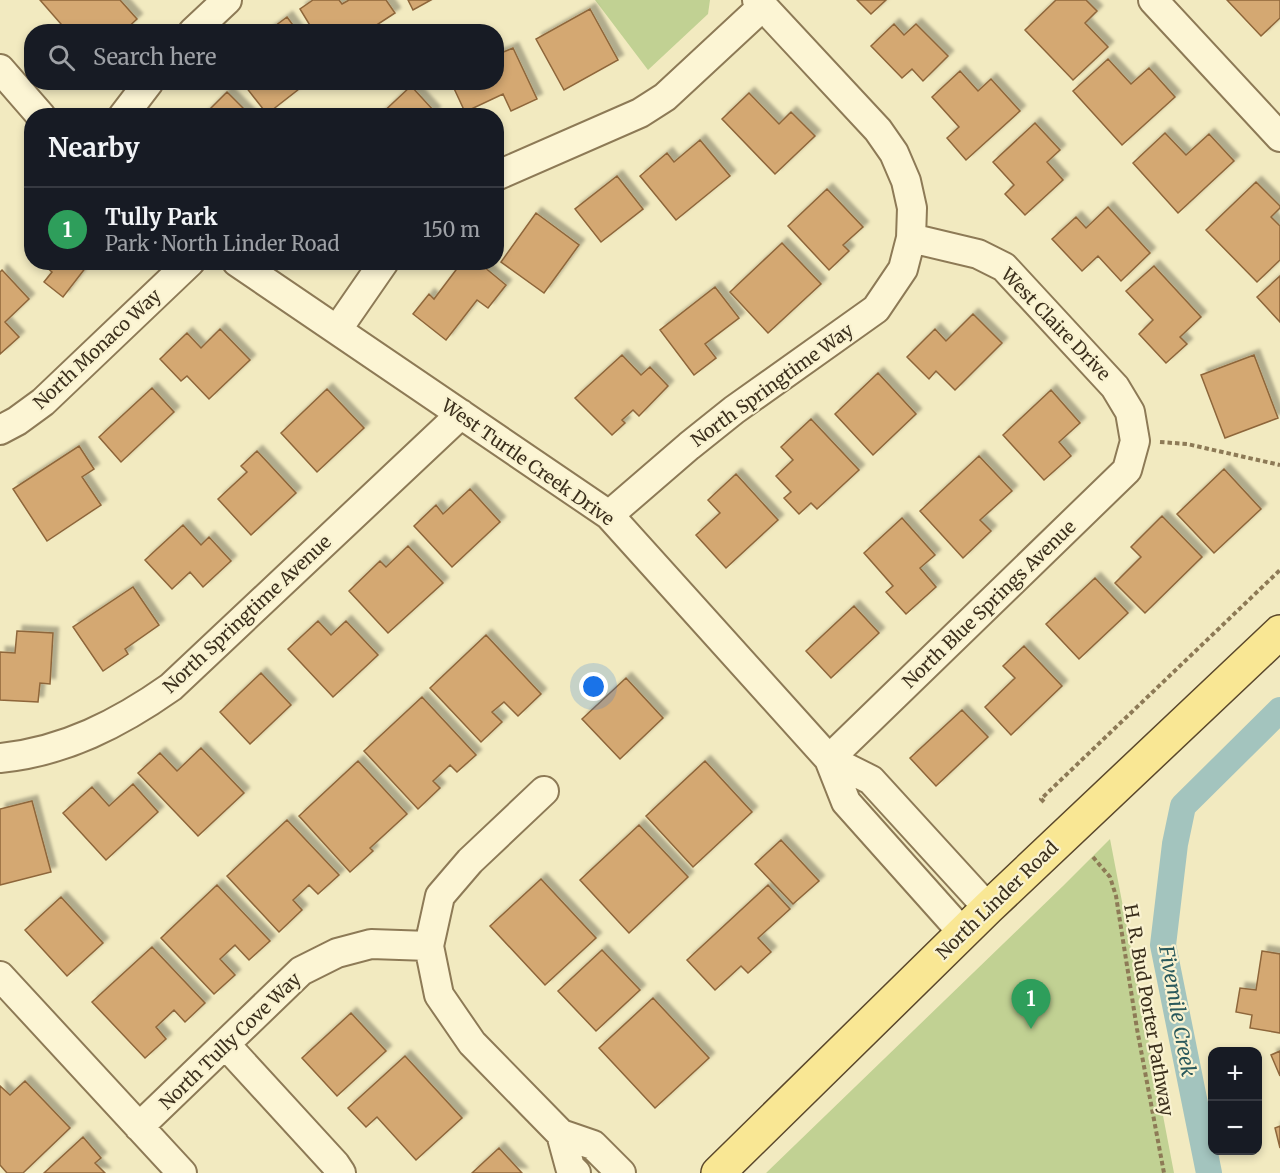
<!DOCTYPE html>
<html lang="en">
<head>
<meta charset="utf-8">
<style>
  body { margin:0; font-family:Merriweather,serif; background:#242831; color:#f1f3f6 }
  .controls { position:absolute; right:18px; bottom:18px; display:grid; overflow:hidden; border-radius:12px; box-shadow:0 3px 9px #0003 }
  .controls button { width:54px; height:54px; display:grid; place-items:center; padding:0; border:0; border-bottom:2px solid #363941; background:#171b24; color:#f1f3f6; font:30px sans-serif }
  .you { position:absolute; left:594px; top:687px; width:21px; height:21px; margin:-15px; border:4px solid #fff; border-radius:50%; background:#1a73e8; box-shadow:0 0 0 9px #1a73e833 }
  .badge { display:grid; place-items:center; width:39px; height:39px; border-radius:50%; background:#ea580c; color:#fff; font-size:20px; font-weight:700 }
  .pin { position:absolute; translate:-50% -50px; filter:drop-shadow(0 2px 3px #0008) }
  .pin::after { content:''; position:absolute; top:32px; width:21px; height:18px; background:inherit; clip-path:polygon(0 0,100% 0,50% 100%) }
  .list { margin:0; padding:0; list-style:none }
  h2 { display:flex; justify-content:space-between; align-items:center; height:78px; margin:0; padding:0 24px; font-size:26px }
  h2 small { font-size:20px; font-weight:400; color:#9ea1a6 }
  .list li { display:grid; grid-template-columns:39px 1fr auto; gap:18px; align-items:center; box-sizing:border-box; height:84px; padding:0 24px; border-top:2px solid #363941 }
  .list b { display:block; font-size:22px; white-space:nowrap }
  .list p { margin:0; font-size:20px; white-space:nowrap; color:#9ea1a6 }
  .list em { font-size:20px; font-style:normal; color:#9ea1a6 }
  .icon { flex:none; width:33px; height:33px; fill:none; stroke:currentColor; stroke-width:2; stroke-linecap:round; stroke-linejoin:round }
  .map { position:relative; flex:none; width:1280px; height:1173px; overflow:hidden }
  .search { position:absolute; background:#171b24; box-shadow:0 3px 9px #0003; left:24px; top:24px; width:480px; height:66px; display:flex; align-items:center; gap:15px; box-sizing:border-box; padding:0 21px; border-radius:24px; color:#9ea1a6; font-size:22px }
  .panel { position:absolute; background:#171b24; box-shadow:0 3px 9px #0003; left:24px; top:108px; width:480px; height:162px; border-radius:24px }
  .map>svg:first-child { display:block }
  .green { fill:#c1d193 }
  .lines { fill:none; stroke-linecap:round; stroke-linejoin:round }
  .canal { stroke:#a3c4be; stroke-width:26 }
  .building { fill:#d4a872; stroke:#8e663a; stroke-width:1.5; filter:url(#shadow) }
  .minor-casing { stroke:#8d7a56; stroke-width:32 }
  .major-casing { stroke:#5a472b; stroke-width:36 }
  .path { stroke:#8d7a56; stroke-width:4; stroke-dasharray:4.5 3; stroke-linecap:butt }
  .minor { stroke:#fcf5d4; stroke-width:28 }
  .major { stroke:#f9e794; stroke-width:33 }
  .labels { text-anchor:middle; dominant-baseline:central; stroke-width:4.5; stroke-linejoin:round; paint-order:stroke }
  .street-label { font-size:18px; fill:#3b2f1c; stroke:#f9f2d0 }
  .water-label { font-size:20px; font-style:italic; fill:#2a595c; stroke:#f9f2d0 }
</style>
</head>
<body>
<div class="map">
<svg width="1280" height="1173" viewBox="0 0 1280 1173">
  <defs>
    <filter id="shadow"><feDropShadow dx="5.5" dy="-5.5" stdDeviation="1.5" flood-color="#0004"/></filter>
  </defs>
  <rect width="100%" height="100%" fill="#f2eac0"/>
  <path class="green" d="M595,0H710L708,14L648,70Z
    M1110,839L1174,1173H766L1063,886Z"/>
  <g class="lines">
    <path class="canal" d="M1209,1173L1163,945L1175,844L1183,806L1280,710"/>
  </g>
  <path class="building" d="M40,0H120L137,19L123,32H68Z
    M313,0H339L342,4L349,0H386L395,13L366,32H314L300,9Z
    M408,0H431L413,10Z
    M857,0H886L871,14Z
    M1056,0H1086L1097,11L1085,23L1108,47L1073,80L1025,30Z
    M1227,0H1280V18L1261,36Z
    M590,9L618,60L564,90L536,39Z
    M287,17L298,32H267Z
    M894,24L904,35L916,24L948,56L923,81L912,69L902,78L871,46Z
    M513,48L537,99L511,111L503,94L465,112L451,82H496V55Z
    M1108,59L1131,84L1149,68L1175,97L1122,145L1073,91Z
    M960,71L978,91L991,79L1020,111L966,160L947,138L959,127L932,97Z
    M242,82H308L267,114Z
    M411,86L435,112L432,116H379Z
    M227,92L251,116H203Z
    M749,93L779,124L791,112L815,136L775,174L722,119Z
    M1035,123L1060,150L1047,162L1063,180L1025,215L1005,194L1014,185L993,162Z
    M1165,133L1186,155L1209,134L1234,161L1178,213L1133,163Z
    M700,140L730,176L676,220L640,176L667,153L674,162Z
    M617,176L643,209L601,242L575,209Z
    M1256,182L1280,206V208L1271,217L1280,226V260L1257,282L1206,230Z
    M827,189L863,227L843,245L849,251L829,270L788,226Z
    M1108,207L1150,253L1121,281L1098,256L1082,271L1052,239L1076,217L1086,228Z
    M536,213L579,245L544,293L501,262Z
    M782,243L821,284L768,333L730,292Z
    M40,262H90L63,297L44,282L52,272Z
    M462,262H478L506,285L488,308L477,300L446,340L413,314L429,294L434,299Z
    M1154,266L1201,317L1180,337L1187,344L1166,363L1139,334L1153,320L1126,291Z
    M2,270L29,299L5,322L19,337L0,354V272Z
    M1280,276V322L1257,297Z
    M715,287L739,318L705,344L716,358L694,375L660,330Z
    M973,314L1002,343L955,390L936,371L929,379L907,357L935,329L946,341Z
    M220,329L250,360L209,399L187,376L181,381L160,359L187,333L201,348Z
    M622,355L641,375L650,367L668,386L639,416L633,410L622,420L625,423L612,435L575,398Z
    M1254,355L1278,418L1225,438L1201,375Z
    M878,373L916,414L873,455L835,414Z
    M152,388L174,412L121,462L99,437Z
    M327,389L364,428L317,472L281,433Z
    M1051,390L1080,423L1059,442L1071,456L1044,480L1003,435Z
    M811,419L859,470L817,509L811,503L799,514L784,498L791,492L776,476L793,460L781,447Z
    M79,446L94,469L82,477L101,505L47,541L13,489Z
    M257,451L296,493L251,535L218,499L247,472L241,466Z
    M979,456L1012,491L980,520L991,531L963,558L920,511Z
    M1224,469L1261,509L1214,553L1177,514Z
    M736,474L778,520L726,568L696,535L720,513L708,500Z
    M470,489L500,522L452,567L414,526L436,505L443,514Z
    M1162,516L1202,557L1145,613L1115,583L1141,557L1131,547Z
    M902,518L935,555L920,568L936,587L906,614L886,592L893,586L864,553Z
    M183,525L201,545L209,537L231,561L203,587L190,572L172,589L145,560Z
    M408,546L443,583L388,633L349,591L380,561L386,567Z
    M1095,578L1128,613L1079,659L1046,624Z
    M133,587L159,625L125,649L128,654L103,671L73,627Z
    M854,606L879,633L831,678L806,651Z
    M318,621L331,635L346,621L378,655L333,697L288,649Z
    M17,631L53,633L50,684L40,683L38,702L0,700V652L15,653Z
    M486,635L541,694L518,716L504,702L492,712L502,722L481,742L430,688Z
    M1024,646L1062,686L1011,735L985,707L1015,678L1003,666Z
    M261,673L291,705L250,744L220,712Z
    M626,678L663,718L620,759L582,719Z
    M422,697L476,755L457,772L450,765L433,781L440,788L418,809L364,751Z
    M962,710L988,737L936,786L910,758Z
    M201,748L244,793L198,836L138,773L160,753L177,771Z
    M358,761L407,814L370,848L373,851L350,872L299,816Z
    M705,761L752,812L693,867L646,816Z
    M133,784L158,812L106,860L63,813L92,787L109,806Z
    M32,801L51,872L0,885V809Z
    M287,820L339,875L318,894L309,885L293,900L302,910L279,932L227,876Z
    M639,825L688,877L629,933L580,880Z
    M781,840L819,881L793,904L755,864Z
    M541,879L596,938L545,985L490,926Z
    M217,885L270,941L249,960L235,945L220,959L235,975L214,994L161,938Z
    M768,885L790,909L758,938L771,952L748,973L741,966L715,990L687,960Z
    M61,897L103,943L67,976L25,930Z
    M152,947L205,1003L185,1022L174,1010L156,1027L166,1039L145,1058L92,1002Z
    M602,950L640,990L596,1031L558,991Z
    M1262,951L1280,954V1033L1250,1028L1252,1015L1236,1012L1240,988L1256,990Z
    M653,998L709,1058L655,1108L599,1048Z
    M351,1013L386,1051L337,1096L302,1058Z
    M1280,1051V1076L1271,1055Z
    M405,1056L462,1118L416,1160L377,1117L366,1127L348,1108Z
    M25,1081L70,1128L23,1173H7L0,1165V1086L10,1095Z
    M1280,1126V1148L1275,1128Z
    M83,1137L101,1158L95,1163L105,1173H44Z
    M499,1148L522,1173H472Z"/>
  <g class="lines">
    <g class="minor-casing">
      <path id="minor" d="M1153,0L1280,137
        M193,32L227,0
        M0,69L41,116
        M123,116L149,82
        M496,176L640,113L665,97L763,6
        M237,262L609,515L829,759L1127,470L1135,441L1130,412L1115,387L1004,267L978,254L911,238
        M337,330L384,262
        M0,430L17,421L43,402L190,262
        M609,515L689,446L734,410L876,309L903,269L911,238L912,208L906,181L894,153L878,130L757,0
        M0,758C64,752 120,723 171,687L461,414
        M544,791L470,861L440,896L429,946L439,995L472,1043L561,1134
        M963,933L846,802L829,759L871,780L988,908
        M0,976L182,1173
        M225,1044L335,1164L341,1173
        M139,1127L301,971L337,953L371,944L429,946
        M576,1173L570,1167L561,1134L593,1145L621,1173"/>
    </g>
    <g class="major-casing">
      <path id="major" d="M718,1173L988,908L1280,632"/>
    </g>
    <path class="path" d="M1160,442L1187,444L1280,465
      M1044,802L1041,799L1280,570
      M1093,857L1110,877L1116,896L1137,1029L1164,1173"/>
    <use href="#minor" class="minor"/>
    <use href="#major" class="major"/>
  </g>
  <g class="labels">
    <g class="street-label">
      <text transform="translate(1056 324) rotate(46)">West Claire Drive</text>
      <text transform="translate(97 349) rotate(-43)">North Monaco Way</text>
      <text transform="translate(772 385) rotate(-36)">North Springtime Way</text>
      <text transform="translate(528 462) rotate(35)">West Turtle Creek Drive</text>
      <text transform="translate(989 604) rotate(-44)">North Blue Springs Avenue</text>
      <text transform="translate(247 614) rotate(-43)">North Springtime Avenue</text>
      <text transform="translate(997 900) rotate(-44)">North Linder Road</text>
      <text transform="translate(1149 1010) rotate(80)">H. R. Bud Porter Pathway</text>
      <text transform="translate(230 1041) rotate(-44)">North Tully Cove Way</text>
    </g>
    <g class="water-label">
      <text transform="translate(1178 1011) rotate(80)">Fivemile Creek</text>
    </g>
  </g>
</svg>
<div class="controls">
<button>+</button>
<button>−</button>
</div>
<div class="you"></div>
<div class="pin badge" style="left:1031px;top:1029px;background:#2e9e5b">1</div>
<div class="search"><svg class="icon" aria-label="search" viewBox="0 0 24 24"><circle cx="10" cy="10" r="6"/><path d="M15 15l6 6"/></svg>Search here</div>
<section class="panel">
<h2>Nearby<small></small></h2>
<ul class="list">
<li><span class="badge" style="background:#2e9e5b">1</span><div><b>Tully Park</b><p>Park · North Linder Road</p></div><em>150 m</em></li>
</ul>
</section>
</div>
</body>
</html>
